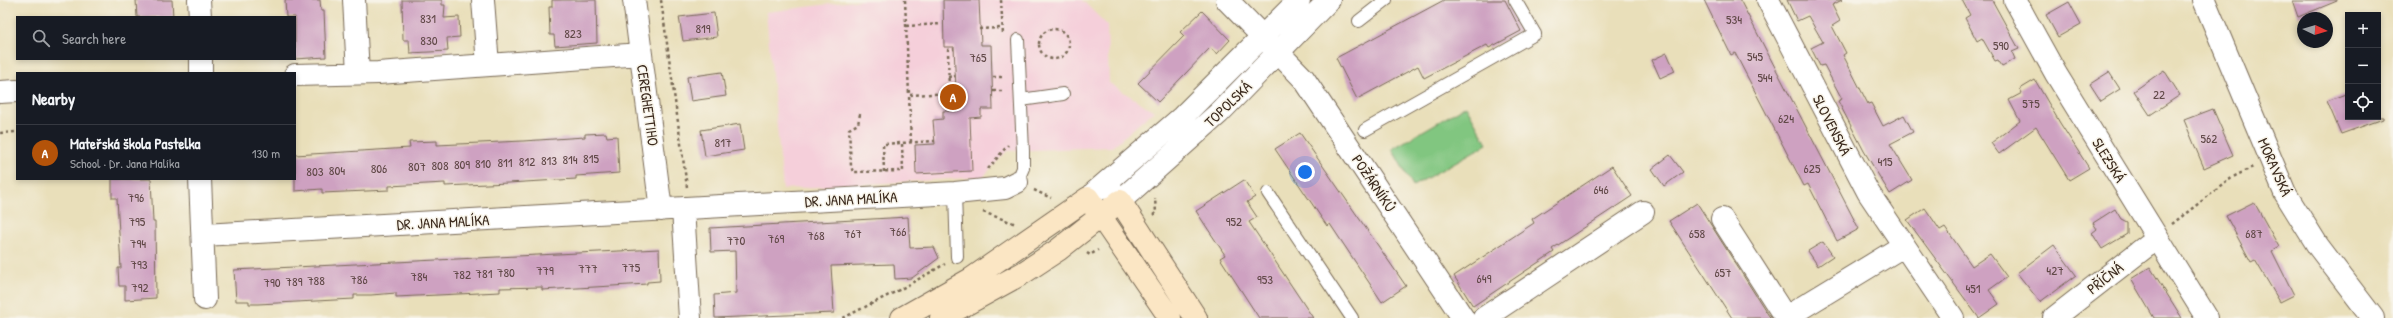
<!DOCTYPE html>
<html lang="en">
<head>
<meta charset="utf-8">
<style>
  body { margin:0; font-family:"Patrick Hand",sans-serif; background:#20242c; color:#f1f3f6 }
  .controls { position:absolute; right:12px; top:12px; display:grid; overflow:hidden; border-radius:0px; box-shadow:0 2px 6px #0003 }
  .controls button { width:36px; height:36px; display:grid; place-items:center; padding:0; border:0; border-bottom:1px solid #363941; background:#171b24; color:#f1f3f6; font:20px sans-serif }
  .compass { position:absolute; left:2297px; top:12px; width:36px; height:36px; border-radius:50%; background:#171b24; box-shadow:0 2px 6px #0003; rotate:94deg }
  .you { position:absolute; left:1305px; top:172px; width:14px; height:14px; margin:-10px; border:3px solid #fff; border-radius:50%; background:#1a73e8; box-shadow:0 0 0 6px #1a73e833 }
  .badge { display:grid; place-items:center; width:26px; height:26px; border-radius:50%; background:#b45309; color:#fff; font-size:13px; font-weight:700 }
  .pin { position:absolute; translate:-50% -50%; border:2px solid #fff; box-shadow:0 1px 4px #0006 }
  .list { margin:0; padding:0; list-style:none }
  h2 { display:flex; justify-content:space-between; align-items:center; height:52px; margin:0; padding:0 16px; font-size:17px }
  h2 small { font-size:13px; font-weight:400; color:#9ea1a6 }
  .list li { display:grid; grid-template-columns:26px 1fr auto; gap:12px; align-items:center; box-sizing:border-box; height:56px; padding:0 16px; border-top:1px solid #363941 }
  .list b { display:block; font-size:15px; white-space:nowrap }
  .list p { margin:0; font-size:13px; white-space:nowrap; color:#9ea1a6 }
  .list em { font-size:13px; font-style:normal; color:#9ea1a6 }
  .icon { flex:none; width:22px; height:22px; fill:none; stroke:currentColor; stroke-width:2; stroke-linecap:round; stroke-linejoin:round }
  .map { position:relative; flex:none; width:2393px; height:318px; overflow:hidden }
  .search { position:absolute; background:#171b24; box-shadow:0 2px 6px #0003; left:16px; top:16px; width:280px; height:44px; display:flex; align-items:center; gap:10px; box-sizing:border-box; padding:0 14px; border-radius:0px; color:#9ea1a6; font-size:15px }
  .panel { position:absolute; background:#171b24; box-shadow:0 2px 6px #0003; left:16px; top:72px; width:280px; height:108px; border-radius:0px }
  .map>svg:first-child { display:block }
  .built { fill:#f5cfda }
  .green { fill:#81c680; stroke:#5e784f }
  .building { fill:#cea1c1 }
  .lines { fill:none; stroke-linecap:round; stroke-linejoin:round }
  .service-casing { stroke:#786955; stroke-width:14 }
  .minor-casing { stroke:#786955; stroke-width:24 }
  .tertiary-casing { stroke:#786955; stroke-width:24 }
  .secondary-casing { stroke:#786955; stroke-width:24 }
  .path { stroke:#786955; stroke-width:2.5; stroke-dasharray:3 3; stroke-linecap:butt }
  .service { stroke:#fff; stroke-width:12 }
  .minor { stroke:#fff; stroke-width:22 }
  .tertiary { stroke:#fff; stroke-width:22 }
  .secondary { stroke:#fbe6c4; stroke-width:22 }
  .labels { text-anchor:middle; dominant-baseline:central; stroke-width:3; stroke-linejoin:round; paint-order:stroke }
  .number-label { font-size:13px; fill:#604847 }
  .street-label { font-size:15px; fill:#3b2a1e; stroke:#f7f3e8 }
</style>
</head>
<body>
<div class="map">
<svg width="2393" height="318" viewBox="0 0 2393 318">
  <rect width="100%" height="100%" fill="#f7f3e8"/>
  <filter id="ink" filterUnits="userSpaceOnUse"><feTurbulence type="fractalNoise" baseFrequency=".025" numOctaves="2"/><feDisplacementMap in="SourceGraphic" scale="8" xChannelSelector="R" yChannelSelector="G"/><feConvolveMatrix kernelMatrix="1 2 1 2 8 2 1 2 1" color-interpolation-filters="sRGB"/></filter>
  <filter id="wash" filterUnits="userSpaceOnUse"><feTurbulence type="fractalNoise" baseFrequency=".012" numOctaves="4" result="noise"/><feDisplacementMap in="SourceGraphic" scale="16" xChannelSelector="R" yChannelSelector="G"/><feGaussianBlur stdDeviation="0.9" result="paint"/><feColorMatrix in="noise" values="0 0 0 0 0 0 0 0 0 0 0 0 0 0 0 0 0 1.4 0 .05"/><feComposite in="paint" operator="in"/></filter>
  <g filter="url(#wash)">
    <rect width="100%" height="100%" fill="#e9dfba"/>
    <path class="built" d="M862,0H1082L1107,25L1109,83L1154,111L1112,147L1007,151L983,177L783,189L766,12Z"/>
    <path class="green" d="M1466,106L1487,144L1413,186L1392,149Z"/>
    <g id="blocks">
      <path class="building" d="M136,0H172L173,17H137Z
        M285,0H320L321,11H324L326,57L295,59V17H286Z
        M402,0H442V5H445L444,18L459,17L460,37L447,38L448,51L410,53L409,40H403Z
        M552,0H596L597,43L555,46L554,35H550L549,7H552Z
        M943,0H979L981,45H991L993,109H981V117L970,118L972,171L916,174L915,145L935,144L933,120L943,119V111H957L954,47H944Z
        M1444,0H1505L1521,31L1489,48L1487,45L1424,78L1418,66L1357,99L1336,58Z
        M1704,0H1740L1859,229L1837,241L1808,184L1804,186L1735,53L1731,55Z
        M1787,0H1842L1832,5L1840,21L1832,26L1846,53L1843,55L1868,104L1871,103L1883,126L1904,115L1913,132L1890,144L1912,180L1890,194L1864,151L1838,101L1842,99L1824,65L1820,66L1811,48L1823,42L1808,16L1797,21Z
        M1962,0H1992L2019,49L2012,52L2015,59L2002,66L1998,60L1995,61L1982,38L1977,41L1965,18L1970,15Z
        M2292,0H2337V1L2298,17Z
        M2069,2L2081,24L2058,37L2046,15Z
        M1202,11L1230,40L1217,54L1210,48L1158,102L1138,83L1184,36L1180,32Z
        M714,13L717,37L683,41L679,17Z
        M1667,53L1675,71L1660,78L1652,60Z
        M2164,70L2180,95L2150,115L2134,91Z
        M722,72L726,96L691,101L687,77Z
        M2109,72L2120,89L2101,101L2090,84Z
        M2035,80L2060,123L2089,168L2069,180L2036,127L1999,154L1991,143L2020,121L2009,100L2022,93L2020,89Z
        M2348,93V117H2383V119L2341,134L2327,101Z
        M2213,109L2233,155L2204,168L2184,120Z
        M740,124L744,150L705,156L701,130Z
        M606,133L607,137L617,136L619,173L576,176V179L508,183L445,186V183L389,186V190L322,193V189L295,191V155L410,148L409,142L437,141V145L523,141L585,137V134Z
        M1300,133L1406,286L1382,302L1330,224L1327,226L1275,149Z
        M1670,155L1683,172L1664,186L1652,169Z
        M1612,166L1632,196L1552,249L1554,252L1473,306L1454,276L1534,223L1532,219Z
        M112,179H151L153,222H155L156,298L125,300V286H119L118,268H121L117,198H112Z
        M1244,180L1255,197L1247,202L1257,217L1249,222L1313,318H1259L1220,258L1225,255L1196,211Z
        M2254,202L2279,247L2272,251L2294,295L2280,302L2255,260L2251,262L2226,216Z
        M1697,203L1769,316L1771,318H1732L1669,221Z
        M1925,208L1940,230L1945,227L1972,266L1990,254L2007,277L1989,290L1999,304L1979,318L1907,220Z
        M2115,209L2121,219L2127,222V234L2102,249L2092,233L2097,229L2093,223Z
        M908,217L910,248L934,247L939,258L912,278L895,279L894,264L831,266L834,313L715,318L714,295L736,293L735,251L711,252L710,228Z
        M1823,242L1833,256L1818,266L1808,251Z
        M2054,245L2076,275L2040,302L2017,273Z
        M659,249L660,281L647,282V284L542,290V287L500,288V292L396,297V293L371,295H354V299L258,304H249V301H236L234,270Z
        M2150,267L2182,318H2154L2131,279Z"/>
    </g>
  </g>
  <g filter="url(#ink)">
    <use href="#blocks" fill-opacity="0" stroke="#786955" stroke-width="1"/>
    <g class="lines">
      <g class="service-casing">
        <path id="service" d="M1359,21L1386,0
          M1021,100L1063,94
          M1365,130L1535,34L1515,0
          M1017,182L1023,168V151L1018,40
          M955,193L957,257
          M1268,193L1352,318"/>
      </g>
      <g class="minor-casing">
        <path id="minor" d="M199,0L200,17
          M354,0L358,73
          M483,0L488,65
          M634,0L661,210
          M1227,0L1304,79L1463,318
          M1768,0L1868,192L1953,318
          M2015,0L2056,74L2207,318
          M2204,0L2285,193L2318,246L2373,318
          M201,73V59
          M295,75L378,73L641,54
          M0,92L17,91
          M200,179L205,299
          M683,209L690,318
          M1722,219L1780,309L1786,314L1793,313L1903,246
          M203,235L955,193L1005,188L1017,182
          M1484,318L1643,212
          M2054,318L2157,238"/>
      </g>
      <g class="tertiary-casing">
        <path id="tertiary" d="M1107,184L1120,201L1219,113L1329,0
          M1095,192L1182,117L1299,0"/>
      </g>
      <g class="secondary-casing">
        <path id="secondary" d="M902,318L971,279L1088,198L1170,318
          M941,318L1023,273L1058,250L1120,201L1196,318"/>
      </g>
      <path class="path" d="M661,0L687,187
        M905,0L909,95
        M1001,0L1003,35
        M906,26L942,24
        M979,29L1002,28
        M1039 44a15 15 0 1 1 30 0a15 15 0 1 1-30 0Z
        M948,77L955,76
        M993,77H1004
        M993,91H1005
        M949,93L948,50L954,49
        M860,114L858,124L849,129L851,166L853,172L903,171L902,143
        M0,133L17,132
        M911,142L909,95L956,93
        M988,169L1008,145
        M884,172L883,144L935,141
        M1034,190L1051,198
        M983,212L1016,224
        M1153,215L1156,213L1155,198
        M2172,224L2233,177L2253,167
        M1087,253L1090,255L1098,250
        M843,318L901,289L945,264"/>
      <use href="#service" class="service"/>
      <use href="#minor" class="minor"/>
      <use href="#tertiary" class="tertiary"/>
      <use href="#secondary" class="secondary"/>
    </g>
  </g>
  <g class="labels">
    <g class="number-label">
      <text x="428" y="18">831</text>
      <text x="1734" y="19">534</text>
      <text x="703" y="28">819</text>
      <text x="573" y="33">823</text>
      <text x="429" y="40">830</text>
      <text x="2001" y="45">590</text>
      <text x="1755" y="56">545</text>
      <text x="978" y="57">765</text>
      <text x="1765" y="77">544</text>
      <text x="2159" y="94">22</text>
      <text x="2031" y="103">575</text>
      <text x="1786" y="118">624</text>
      <text x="2209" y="138">562</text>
      <text x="723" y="142">817</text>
      <text x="591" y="158">815</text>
      <text x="570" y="159">814</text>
      <text x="549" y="160">813</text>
      <text x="527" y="161">812</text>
      <text x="1885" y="161">415</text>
      <text x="505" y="162">811</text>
      <text x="483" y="163">810</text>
      <text x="462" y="164">809</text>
      <text x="440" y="165">808</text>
      <text x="417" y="166">807</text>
      <text x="379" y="168">806</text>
      <text x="1812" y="168">625</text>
      <text x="337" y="170">804</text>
      <text x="315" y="171">803</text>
      <text x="1601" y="189">646</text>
      <text x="136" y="197">796</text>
      <text x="137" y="221">795</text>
      <text x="1234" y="221">952</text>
      <text x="898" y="231">766</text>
      <text x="853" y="233">767</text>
      <text x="1697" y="233">658</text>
      <text x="2254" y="233">687</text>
      <text x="816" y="235">768</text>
      <text x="776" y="238">769</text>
      <text x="736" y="240">770</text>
      <text x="138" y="243">794</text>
      <text x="139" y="264">793</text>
      <text x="631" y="267">775</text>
      <text x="588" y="268">777</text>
      <text x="545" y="270">779</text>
      <text x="2055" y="270">427</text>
      <text x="506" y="272">780</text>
      <text x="1723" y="272">657</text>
      <text x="484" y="273">781</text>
      <text x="462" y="274">782</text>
      <text x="419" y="276">784</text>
      <text x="1484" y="278">649</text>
      <text x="359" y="279">786</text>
      <text x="1265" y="279">953</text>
      <text x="316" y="280">788</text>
      <text x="294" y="281">789</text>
      <text x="272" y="282">790</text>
      <text x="140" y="287">792</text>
      <text x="1973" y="288">451</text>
    </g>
    <g class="street-label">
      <text transform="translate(1228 104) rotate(-44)">TOPOLSKÁ</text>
      <text transform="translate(648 105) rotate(82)">CEREGHETTIHO</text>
      <text transform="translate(1832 125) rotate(63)">SLOVENSKÁ</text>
      <text transform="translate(2109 160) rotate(58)">SLEZSKÁ</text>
      <text transform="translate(2275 167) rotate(66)">MORAVSKÁ</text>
      <text transform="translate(1374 183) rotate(56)">POŽÁRNÍKŮ</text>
      <text transform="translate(851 199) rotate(-3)">DR. JANA MALÍKA</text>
      <text transform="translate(443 222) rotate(-3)">DR. JANA MALÍKA</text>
      <text transform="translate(2105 278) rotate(-38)">PŘÍČNÁ</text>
    </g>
  </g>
</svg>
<div class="controls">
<button>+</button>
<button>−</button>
<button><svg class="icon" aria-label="locate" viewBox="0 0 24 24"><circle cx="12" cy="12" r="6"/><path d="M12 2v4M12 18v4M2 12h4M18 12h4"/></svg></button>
</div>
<svg class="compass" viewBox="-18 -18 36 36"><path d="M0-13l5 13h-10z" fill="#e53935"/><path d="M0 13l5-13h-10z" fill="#9ea1a6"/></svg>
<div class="you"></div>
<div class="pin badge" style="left:953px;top:97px">A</div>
<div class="search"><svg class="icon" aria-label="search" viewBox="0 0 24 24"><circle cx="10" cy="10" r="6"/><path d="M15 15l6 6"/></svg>Search here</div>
<section class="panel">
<h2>Nearby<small></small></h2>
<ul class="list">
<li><span class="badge">A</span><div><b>Mateřská škola Pastelka</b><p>School · Dr. Jana Malíka</p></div><em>130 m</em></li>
</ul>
</section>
</div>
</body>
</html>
